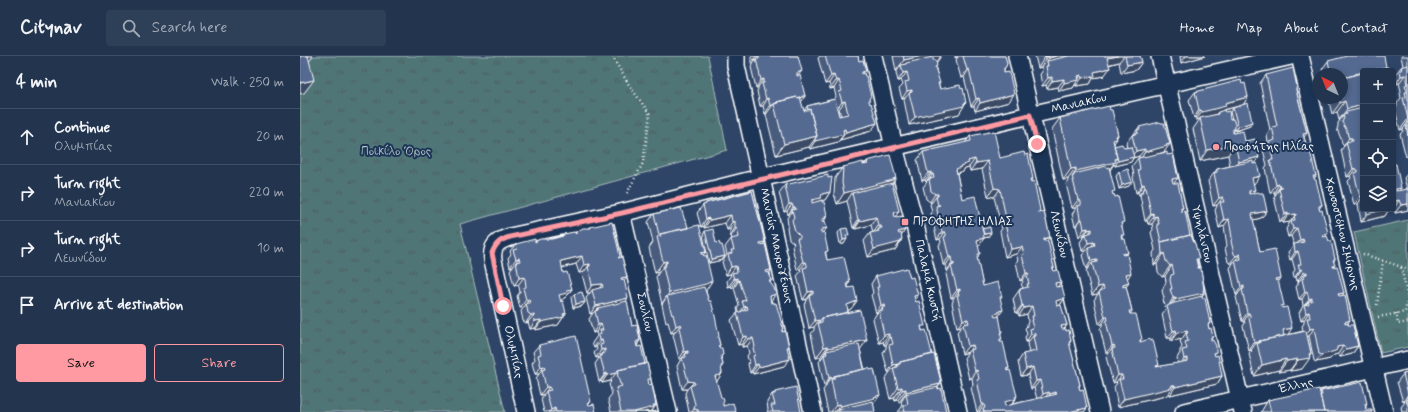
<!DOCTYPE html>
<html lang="en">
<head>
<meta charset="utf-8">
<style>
  body { margin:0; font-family:Mynerve,sans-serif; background:#2e3f58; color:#f1f3f6 }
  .controls { position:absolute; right:12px; top:12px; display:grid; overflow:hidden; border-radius:4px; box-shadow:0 2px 6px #0003 }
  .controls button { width:36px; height:36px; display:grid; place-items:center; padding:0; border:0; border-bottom:1px solid #3f4f66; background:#22344e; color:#f1f3f6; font:20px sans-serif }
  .compass { position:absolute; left:1012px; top:12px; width:36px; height:36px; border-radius:50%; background:#22344e; box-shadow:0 2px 6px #0003; rotate:317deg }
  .stop { position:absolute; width:12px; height:12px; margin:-9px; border:3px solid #ff9aa2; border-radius:50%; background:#fff }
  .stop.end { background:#ff9aa2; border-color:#fff; box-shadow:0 1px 4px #0008 }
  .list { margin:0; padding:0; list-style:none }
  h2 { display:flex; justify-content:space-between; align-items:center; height:52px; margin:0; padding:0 16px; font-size:17px }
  h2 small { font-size:13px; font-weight:400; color:#a2aab6 }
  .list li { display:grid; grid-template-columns:26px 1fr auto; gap:12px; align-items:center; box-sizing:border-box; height:56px; padding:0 16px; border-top:1px solid #3f4f66 }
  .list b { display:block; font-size:15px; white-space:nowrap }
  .list p { margin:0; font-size:13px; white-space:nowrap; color:#a2aab6 }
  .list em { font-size:13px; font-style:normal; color:#a2aab6 }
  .actions { display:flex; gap:8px; padding:12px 16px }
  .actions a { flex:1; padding:9px 0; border:1px solid #ff9aa2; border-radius:4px; text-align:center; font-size:14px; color:#ff9aa2 }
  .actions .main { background:#ff9aa2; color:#111 }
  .icon { flex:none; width:22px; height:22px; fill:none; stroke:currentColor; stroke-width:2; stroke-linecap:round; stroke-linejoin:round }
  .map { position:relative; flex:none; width:1108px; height:356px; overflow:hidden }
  header { display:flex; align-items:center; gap:24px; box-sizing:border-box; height:56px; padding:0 20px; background:#22344e; border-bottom:1px solid #3f4f66 }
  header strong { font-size:19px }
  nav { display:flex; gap:22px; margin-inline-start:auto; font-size:14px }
  .search { width:280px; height:36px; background:#2e3f58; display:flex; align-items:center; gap:10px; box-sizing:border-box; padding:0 14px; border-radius:4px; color:#a2aab6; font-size:15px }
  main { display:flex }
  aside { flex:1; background:#22344e }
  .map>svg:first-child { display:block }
  .park { fill:url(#park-tufts); stroke:#a8baba }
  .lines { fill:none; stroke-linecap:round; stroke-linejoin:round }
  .street-casing { stroke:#fff; stroke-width:20 }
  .path { stroke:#fff; stroke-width:2.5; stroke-dasharray:1 3; stroke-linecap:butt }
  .street { stroke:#1d3557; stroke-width:17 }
  .wall { fill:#485c7d; stroke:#fff; fill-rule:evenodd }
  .shaded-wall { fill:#3b4b66; stroke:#fff }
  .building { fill:#546b91; stroke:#fff; fill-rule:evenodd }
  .route { stroke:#ff9aa2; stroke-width:5 }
  .poi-dot { fill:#ff9aa2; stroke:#1d3557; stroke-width:1.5 }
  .labels { text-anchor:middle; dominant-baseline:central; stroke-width:4; stroke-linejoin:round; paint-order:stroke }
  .street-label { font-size:12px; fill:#fff; stroke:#1d3557 }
  .poi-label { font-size:12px; fill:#fff; stroke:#1d3557; text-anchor:start }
  .park-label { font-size:12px; fill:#b0c1c1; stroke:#1d3557 }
</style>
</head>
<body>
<header>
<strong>Citynav</strong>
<div class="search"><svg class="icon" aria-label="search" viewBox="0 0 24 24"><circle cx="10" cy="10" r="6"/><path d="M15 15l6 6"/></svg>Search here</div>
<nav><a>Home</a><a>Map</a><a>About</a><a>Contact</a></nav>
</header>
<main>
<aside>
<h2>4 min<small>Walk · 250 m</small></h2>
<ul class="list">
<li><svg class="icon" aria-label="ahead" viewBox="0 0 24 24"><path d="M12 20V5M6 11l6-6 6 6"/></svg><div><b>Continue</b><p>Ολυμπίας</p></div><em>20 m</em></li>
<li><svg class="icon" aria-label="right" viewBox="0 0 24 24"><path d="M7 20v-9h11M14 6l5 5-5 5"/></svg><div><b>Turn right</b><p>Μανιακίου</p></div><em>220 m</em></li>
<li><svg class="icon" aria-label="right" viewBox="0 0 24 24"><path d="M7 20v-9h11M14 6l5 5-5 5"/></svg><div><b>Turn right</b><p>Λεωνίδου</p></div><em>10 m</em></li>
<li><svg class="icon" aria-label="arrive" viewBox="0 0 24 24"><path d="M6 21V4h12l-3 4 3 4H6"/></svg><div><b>Arrive at destination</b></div></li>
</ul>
<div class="actions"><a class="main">Save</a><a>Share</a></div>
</aside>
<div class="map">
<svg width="1108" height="356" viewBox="0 0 1108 356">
  <defs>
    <pattern id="park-tufts" width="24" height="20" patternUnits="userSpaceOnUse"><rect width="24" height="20" fill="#507576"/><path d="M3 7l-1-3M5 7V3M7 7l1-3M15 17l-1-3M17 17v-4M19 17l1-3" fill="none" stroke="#4e5c5d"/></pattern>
  </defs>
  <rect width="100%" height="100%" fill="#2e4568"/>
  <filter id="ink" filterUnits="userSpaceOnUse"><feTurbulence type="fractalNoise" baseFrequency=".025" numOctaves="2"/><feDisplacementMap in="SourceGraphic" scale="8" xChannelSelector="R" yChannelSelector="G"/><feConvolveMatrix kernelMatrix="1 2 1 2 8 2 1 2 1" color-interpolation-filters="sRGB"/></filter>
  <g filter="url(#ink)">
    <path class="park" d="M0,0H408L427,94L160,168L205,356H0Z
      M1108,164V291L1081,297L1054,176Z"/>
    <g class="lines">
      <g class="street-casing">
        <g id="street">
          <path id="s1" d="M436,0V10L513,356"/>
          <path id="s2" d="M573,0L594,91L614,165L658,356"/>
          <path id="s3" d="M717,0L800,356"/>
          <path id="s4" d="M860,0L943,356"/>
          <path id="s5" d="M1000,0L1084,356"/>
          <path id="s6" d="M321,157L368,356"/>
          <path id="s7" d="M226,356L193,204C191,190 197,185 210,181L321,157L460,122L730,59L991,0"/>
          <path id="s8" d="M884,356L1108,304"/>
        </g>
      </g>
      <path class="path" d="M312,0L329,29L350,58L343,107L326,139
        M1063,198L1108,213
        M1077,249L1083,205
        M1096,257L1098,268L1108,266
        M1078,261L1105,256L1108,242L1101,211"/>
      <use href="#street" class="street"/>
    </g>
    <path class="wall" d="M451,0H498V20L505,40L501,46L504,55L507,50L534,43L536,41L534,32L530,33L529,27L525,28L518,2L520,0H558L559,5L564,17L569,44L571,75L540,84V83L538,86L510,93L509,91L476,99L466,59L467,57L465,58L463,50H460L457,35L458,33V31L456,32L451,11L453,8V7H451ZM538,53H539L541,60H539Z
      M593,0H641L636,6V13L640,33L664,49L659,58L609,69L604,44L605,42L602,43L599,33L603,29L601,24L598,25L596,17L597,15H596Z
      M655,0H705L704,17L709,46L675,55L674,50H671L664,21L661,22L656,4L658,1L655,2Z
      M735,0H840L842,6L836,14L821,17L819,6L809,9L804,20L793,22L790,28L776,30V28L773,32L759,35L758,31L747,33L746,29L742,30L740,18L742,16L741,11L738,12Z
      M880,0H905L881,7Z
      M1101,0H1108V100L1106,101L1100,78L1103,75V73L1100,74L1095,53L1097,50V47L1101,42L1100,37L1101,35L1099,27L1096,28L1094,22L1096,20L1095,19L1101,11L1103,10Z
      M1028,5L1086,11L1085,12L1063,15V153H1091H1089L1085,160L1061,166L1058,148L1054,149L1048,125L1051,122L1050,120L1047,121L1041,94L1044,90L1042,88L1041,83L1037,73L1038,70V67L1040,64H1039L1037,56L1032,58L1028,42H1042V18H1024L1022,13Z
      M966,19L996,33L1007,77L1004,81L1008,95L1016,120L1014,123L1022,149L1019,153L1026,180L1029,185L1035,203L1034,205L1033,211L1042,240L1048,268L1058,290L1052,298L1040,301L1038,298L1034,299L1030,303L1016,306L1014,305L1009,280H1007L1011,297L1002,313L990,315V314L979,316V314L954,320L949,298L952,295L951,294L949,295L943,270L945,267L944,265H942L936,241L938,238L936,239L930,212L933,207H930L928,206L925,192L927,190L924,170L919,172L915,154L917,150V149L913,150L908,125L917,113L930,110L928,99L900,105L893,73L900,63L896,64V61L894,62L889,44L895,36L942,28L948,41L943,49L950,70L935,75V73L933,76V77L945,85L959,101L955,108L954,128H953L952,137H959L967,155L961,162L953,164L960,196L978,226L982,252L987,279L1003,275L1002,270L1004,267V264L1001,265L999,257L1003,250L1002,243H999L996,231L998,228V226L1000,224L997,225L996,221L994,222L993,217L995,214L992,203L990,204L988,196L994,189L991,180L988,181L986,173L990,166L983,167L982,165L980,166L974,141L976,138H974V136L970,137L965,112L967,109L963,94L968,86L967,79L970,74L960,27ZM938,50L933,52L930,56L932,63H930L925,56L922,55L923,54Z
      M810,54L818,79L814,87V90L824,92H827L826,87L832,79L834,78L839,71L864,96L862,97L883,152L881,154L890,179L897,205L904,237L902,240L910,267L908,270L913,281L911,283L916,296L914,299L922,320L917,328L870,339L869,337H868L866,340L818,351L814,331L817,327L816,326L813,327L806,301L809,297H806L800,273L802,270V268H799L794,244L798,238L792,239L786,215L788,212L786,213L782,199L786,195H782L780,186L783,182L782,180L779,181L776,170H775L772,158L775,154V152H772L766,128L768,125V123L763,124L752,73L760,62ZM839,100V102H838L832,110L834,119L833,121L836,137L838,136L839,139H840L845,165H847L848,168H852L853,174L851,176L855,194L853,197L854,209L857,208L858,216L862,221L865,220L866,226L864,230L862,235L864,242L863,244L866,253L862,258L867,282H871V285L882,283L880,285L882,291L880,294V297L877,302L878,307L857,311L859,309L841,286L830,258L832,255L826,230L827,223V198L828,197L822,182V169L812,138L810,114L814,108L815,110L831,106L833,102Z
      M670,80L700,102L733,123L731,126L754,212L752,214L753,215L761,226L758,230L765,242L760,249L767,269L764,273L766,275L771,285L769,288L780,329L779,331L787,352L784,356H677L671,332L673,329L672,322L669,323L664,302L668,296L662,298L657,276L661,271L657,272L652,247L653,245V243L654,241L651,242L646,218L648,214L647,215L646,209H643L639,189L641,186L640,183L637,184L631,158L632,156L630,148L632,146H630L626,143L623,131L627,126H626L625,124L622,125L617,104L623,96L665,87ZM669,111L670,115L682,113L688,140L694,141L702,173L700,175L705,201L716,198L718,204L716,206L720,225L722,224L723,226L721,228L723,232L720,233L713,243L716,257H718L719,260L727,258L728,266L727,268V270L725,272L727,278L725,281L726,286L729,285L727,288L729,297L723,298L718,306L721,320L728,319L731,333L734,332L737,343L712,348L716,343L707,315L709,312L700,285L701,278L699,260L700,243L683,230L677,203L678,200V190L684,182L688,181L662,143L657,117L663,115L665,112Z
      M567,105L596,122L592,127L595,161L605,174L601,180V185L595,194L568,201L564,185L570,177H573L571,169L555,173L554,172H553L547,145L537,148L534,138L535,122L543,111L563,109H565Z
      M1093,108L1099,135L1107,133L1104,122L1108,117V154L1095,157L1094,152H1093Z
      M819,116L829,130L819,133L816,120Z
      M485,129L530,136L525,144L519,145L527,159L524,166L527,172L523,176L526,198L527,204L550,226L548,229L551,253L548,254V256L567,284L560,293L575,356H528L523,334L526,330V329L524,330L519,306L521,303L520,301L516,302L511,278L514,274V271L509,272L504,248L507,243L503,244L497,220L501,215L500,213L497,214L492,190L494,187L489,183L487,172L488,169L487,162L489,159H488L487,155L484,156L479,137Z
      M452,135L465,186L463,188L471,214L470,216L471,225L470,227L471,245L483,272L482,274L487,293L484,310L453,318L452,316L450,317L448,308L449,306L447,300L449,297L447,290L442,291V288L438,289L431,264L438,256L437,253L439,249L434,232H432L431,230L428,231L427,225L431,219L430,218L426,219L422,206L427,199L425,191L431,183H432L431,180H430V173L427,174L425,167L404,172V170L401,171L397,157L403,149H404L406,147Z
      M354,158L385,165L388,172L406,196L403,199L406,235L420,289L419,291L423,309L421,312L422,317L416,326L423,350L436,356H389L385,337L387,333H382L377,310L381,303H379L373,279L375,276L371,277L368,266L366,267L356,221L359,216L355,217L349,192L353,186L348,166Z
      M290,171L319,202L327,221L324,225L326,245L332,270L340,284L337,290L349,330L356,349L352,355V356H358H311L308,343L312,338L309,328L311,326L310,325L302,327L301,325L299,326L295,308L299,302V301L296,302L294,297L297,293L296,291L294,292L292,287L297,280L296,276L293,277L289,263L293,257L290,258L286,242L290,237H287L282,218L284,216L279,217L276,208L262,212L263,217L272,233L266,241L264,242L262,244L260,245L266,257L258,269L235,274V272L230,273L228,266L226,267L223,265L221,255L224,251L220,252L217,240L220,236L219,231L218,229L214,230L210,214L213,210L210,211L208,202L211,198L210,195L216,188L235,186L262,180L264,178L275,177L276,176L290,172Z
      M541,173L546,182L544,188H540L538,177Z
      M405,175L416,187L425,200L422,204L409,207L403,179Z
      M576,220L610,222L618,239L615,244L622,274L638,331L646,356H598L602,351L601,346L599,347L598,344L595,345L594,342L590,343L585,323L590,316H588L583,297L586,292V289H584L583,286L579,287L573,263L577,257H576L571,239L573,237L571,228Z
      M274,238L285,246L282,250L273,252L271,242Z
      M239,289L289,349L296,356H244L241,343L244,339H240L236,322L239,318H235L232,307L235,303L233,296Z
      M1108,317V356H1102L1101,351L1105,346L1104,345L1103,346L1097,326L1103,318Z
      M1021,335L1067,348L1066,350V354L1072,356H961L968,344L1020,337Z
      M475,336L501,356H467L468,354L467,346L472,338H473Z"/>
    <path class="shaded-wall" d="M5,0H13L8,7Z
      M456,0H458L453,7H451Z
      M622,0H641L637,6L602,14L606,8V7L602,12L601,9L597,15H596L604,4Z
      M748,0L741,11L738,12L745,1Z
      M757,0H782L748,10L747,5L749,2Z
      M818,0H824L819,6L802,10L807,2Z
      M886,0H905L881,7Z
      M842,6L836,14L821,17L827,9Z
      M1086,11L1083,15H1068Z
      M810,12L804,20L793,22L790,28L776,30L782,22L794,16Z
      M669,13L664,21L661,22L667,14Z
      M502,15L496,22L497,17Z
      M607,16L601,24L598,25L603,17Z
      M534,19L529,27L525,28L531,20Z
      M781,19L773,32L759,35L764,27L778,20Z
      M1105,19L1099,27L1096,28L1101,20Z
      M752,21L746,29L742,30L748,22Z
      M464,23L458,31L456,32L461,24Z
      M764,23L758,31L747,33L752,25Z
      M14,24L4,37L0,38V27Z
      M539,24L534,32L530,33L536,25Z
      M612,34L605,42L602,43L607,35Z
      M714,38L709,46L675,55L680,47Z
      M502,40H505L500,48L476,55Z
      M948,41L943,49L923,54L920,58L918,56L915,59L896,64L902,56L925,47Z
      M468,42L463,50H460L466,43Z
      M679,42L674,50H671L676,43Z
      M545,45L539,53L536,54L542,46Z
      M1045,45L1037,56L1032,58L1040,47Z
      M666,47L663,50H664L659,58L609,69L615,61Z
      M473,49L467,57L465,58L470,50Z
      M1063,49V58H1047L1046,56L1040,64H1039L1047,53Z
      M899,54H901L896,61L894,62Z
      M1108,63V66L1103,73L1100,74Z
      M952,66L950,70L935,75L938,71Z
      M577,67L571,75L540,84L546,76Z
      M545,73L541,78H544L538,86L510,93L515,85Z
      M818,79L815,83H817L809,94L805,95L816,80Z
      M517,80L509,91L476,99L484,88Z
      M1049,82H1052L1047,90L1046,86L1044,90Z
      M870,88L864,96L840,104L845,96Z
      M935,88L928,99L900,105L907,94Z
      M845,93L839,100L833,102L831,106L815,110L818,105L830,102L836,95Z
      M959,101L951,112L931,117L939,106Z
      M817,102L808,116L774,120V118L776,115Z
      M675,103L669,111L665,112L663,115L657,117L656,113L668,105Z
      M688,105L682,113L670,115L676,107Z
      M776,112L768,123L763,124L771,113Z
      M1056,112L1050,120L1047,121L1053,113Z
      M631,116L625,124L622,125L628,117Z
      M631,118H633L629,124V123L626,126Z
      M960,120L954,128L946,129L952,122Z
      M596,122L588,133L552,137L547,145L537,148L544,137Z
      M878,122L872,129V123Z
      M832,126L829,130L819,133L822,129Z
      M844,128L838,136L836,137L842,129Z
      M979,128L974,136L970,137L976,129Z
      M981,130L976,138H974L980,131Z
      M845,131H846L840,139H839Z
      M694,132L700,133L694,141L688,140Z
      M1101,132L1096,140V133Z
      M955,134L949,141V135Z
      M530,136L525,144L519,145L506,152L512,144L522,138Z
      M635,138H638L632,146H630Z
      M1063,140L1058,148L1054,149L1060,141Z
      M923,141L917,149L913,150L919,142Z
      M778,144H780L775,152H772Z
      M1099,144L1094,152H1093V146Z
      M489,148H492L487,155L484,156Z
      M1108,148V154L1095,157L1101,149Z
      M493,151H495L489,159H488Z
      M1085,153H1091H1089L1085,160L1061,166L1067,158Z
      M599,155L594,163V157Z
      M967,155L961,162L946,166L952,158Z
      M853,157L847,165H845L851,158Z
      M988,157L982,165L980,166L985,158Z
      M996,158L990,166L983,167L988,159Z
      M431,159L425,167L404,172L410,164Z
      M527,159L525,163L526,162L520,170L522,163L525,160Z
      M857,160L852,168H848L854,161Z
      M576,161L571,169L555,173L560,165Z
      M409,162L404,170L401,171L406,163Z
      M780,163H782L776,170H775Z
      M929,163L924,170L919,172L924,164Z
      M558,164H560L554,172H553Z
      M435,165L430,173L427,174L432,166Z
      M578,170H581L576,177L573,178Z
      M435,172H437L431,180H430Z
      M527,172L521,180L517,182L522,173Z
      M788,172L782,180L779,181L784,173Z
      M997,172L991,180L988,181L993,173Z
      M792,173L786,181V178L782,182L788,174Z
      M605,174L600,182L598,176Z
      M642,176H645L640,183L637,184Z
      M691,177L688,181L677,183L680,179Z
      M1028,177L1022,185V179Z
      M750,181L744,189V183Z
      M684,182L679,190L671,191L677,184Z
      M547,183L544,188H540L543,184Z
      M602,183L595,194L568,201L574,193Z
      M1003,183L998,191L994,192L1000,184Z
      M465,186L460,194V187Z
      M794,186L789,194L788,191L786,195H782L788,187Z
      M722,191L716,198L705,201L711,193Z
      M998,195L992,203L990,204L995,196Z
      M864,197L857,208L854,209L862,198Z
      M940,198L935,205V204L933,207H930L936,200Z
      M282,200L276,208L255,213L261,205Z
      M425,200L422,204L409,207L412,203Z
      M649,201H651L646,209H643Z
      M219,202L213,210L210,211L216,203Z
      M797,204L793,210L792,207L788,212L786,213L791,205Z
      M367,205L359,216L355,217L363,206Z
      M503,206H506L500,213L497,214Z
      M652,207H654L648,214L647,215Z
      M290,208L284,216L279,217L284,209Z
      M872,209L865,220L862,221L870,210Z
      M436,210L430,218L426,219L431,211Z
      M1002,213L996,221L994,222L1000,214Z
      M1007,216L1004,220L1003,219L1000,224L997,225L1003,217Z
      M726,217H728L722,224L720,225Z
      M831,217L826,225V218Z
      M224,221L218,229L214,230L219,222Z
      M327,221L321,229V222Z
      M437,222L431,230L428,231L434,223Z
      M981,222L976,230L975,223Z
      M439,224L434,232H432L437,225Z
      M412,225L405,236L367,240L362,248L369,237Z
      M761,226L755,234V227Z
      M829,227L823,235V229Z
      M302,228L297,236L292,234L290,237H287L292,229Z
      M803,230L798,238L792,239L798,231Z
      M944,230L938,238L936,239L941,231Z
      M272,233L266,241L264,242L262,244L253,246L259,239L267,234Z
      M660,233L654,241L651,242L657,234Z
      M903,234H904L902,238L904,237L896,248L868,254L876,243Z
      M513,235L507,243L503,244L508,236Z
      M1007,235L1002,243H999L1005,236Z
      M1044,237L1038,245V238Z
      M476,238L470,246V240Z
      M618,239L613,247L614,240Z
      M328,242L323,250L298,254V252L293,257L290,258L296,250Z
      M765,242L759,250L751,252L756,245Z
      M873,242H875L868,252V251Z
      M1012,242L1008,247V245L1005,250H1004L1009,243Z
      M229,243L224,251L220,252L226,244Z
      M557,245L551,253L541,257L547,249Z
      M285,246L282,250L273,252L276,248Z
      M581,249H584L579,256V255L577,257H576Z
      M722,249H723L718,257H716Z
      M447,250L441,258L438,259L444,251Z
      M732,250L727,258L719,260L724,252Z
      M703,254L697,262L694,265V258L699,255Z
      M1009,256L1004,264L1001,265L1006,257Z
      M266,257L258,269L235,274L241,266Z
      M947,257H949L944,265H942Z
      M231,259H234L228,266L226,267Z
      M807,260L802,268H799L805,261Z
      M668,263L663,269V268L661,271L657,272L663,264Z
      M241,264L235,272L230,273L235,265Z
      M519,264L514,271L509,272L515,265Z
      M1050,264L1045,272V266Z
      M301,268L296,276L293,277L298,269Z
      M381,268L375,276L371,277L376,270Z
      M767,269L762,276L761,270Z
      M992,272L987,280L978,282L983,274Z
      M1014,272L1009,280L1004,281L1010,273Z
      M876,274L871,282H867L873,275Z
      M887,275L882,283L871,285L877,277Z
      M735,277L729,285L726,286L731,278Z
      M589,278L583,286L579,287L584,279Z
      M447,280L442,288L438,289L443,281Z
      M589,281H591L586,289H584Z
      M453,282L447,290L442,291L448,283Z
      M299,284H302L296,291L294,292Z
      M340,284L335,292L336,286Z
      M567,284L559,295L527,298L526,295L521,303L528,292Z
      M957,286L951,294L949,295L954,287Z
      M673,289L668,296L662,298L668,290Z
      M814,289L809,297H806L812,290Z
      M528,290L520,301L516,302L524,291Z
      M1043,290L1038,298L1034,299L1030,303L1016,306L1022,299L1037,291Z
      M1058,290L1052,298L1040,301L1046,293Z
      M305,293L299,301L296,302L301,294Z
      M388,295L381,303H379L384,296Z
      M1011,297L1008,302H1010L1002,313L990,315L998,304L1009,298Z
      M888,302L882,310L879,311L884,303Z
      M490,303L484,310L453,318L459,311Z
      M986,303L979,314L954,320L962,309Z
      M998,303L990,314L979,316L987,305Z
      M458,308L452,316L450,317L455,309Z
      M598,308L593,314V312L590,316H588L593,309Z
      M244,310L239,318H235L241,311Z
      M733,311L728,319L721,320L726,313Z
      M677,314L672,322L669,323L675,315Z
      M307,317L301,325L299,326L305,318Z
      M316,317L310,325L302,327L307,319Z
      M421,317H422L416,327L415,320Z
      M818,319H822L816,326L813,327Z
      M922,320L917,328L870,339L875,331Z
      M531,321L526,329L524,330L529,322Z
      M740,324L734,332L731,333L736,325Z
      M388,325L394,326L387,333H382Z
      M640,328L632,339L606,338L601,346L599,347L606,336Z
      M875,329L866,340L818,351L824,343Z
      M246,331H249L244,338L240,339Z
      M602,331L594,342L590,343L598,332Z
      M606,333L598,344L595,345L602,334Z
      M749,336L744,344L737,345L743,338Z
      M756,336L751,344L744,346L750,338Z
      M1108,338V340L1104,345L1103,346Z
      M580,339L572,350L539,353L536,356L541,350Z
      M717,340L710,351L698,354L704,346Z
      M540,348L534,356H531L536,349Z
      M682,348H684L679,356H677Z
      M353,349H356L351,356H334Z
      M255,352L253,356H249L251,354Z
      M787,352L784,356H768Z
      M394,353L398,354L397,356H392Z"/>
    <path class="building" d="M0,0H8L14,24L0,27Z
      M459,0H498L502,15L497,17V20L500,19L505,40H502V42H500V41L498,42L497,41L477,46L476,47L470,50L468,42L466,43L462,27H464V23L461,24L456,3H459Z
      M525,0H558L559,5L563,4L566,15L562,16V18L564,17L565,20H566L571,40L569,43V45L570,48L571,47L577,67L546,76L545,73L543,74L544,78L515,85V83L517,80L510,53L508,54L507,50L535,43L539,60L548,58L545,45L542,46L539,36L542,35L539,24L536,25L534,19L531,20Z
      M603,0H622L604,4Z
      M663,0H705L707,7L706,11L704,12V17L709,16L714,38L680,47L679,42L676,43L669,13L667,14Z
      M745,0H757L749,2L748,0L745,1Z
      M769,0H818L807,2L810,12L794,16L795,20L782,22L781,19L778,20L779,24L764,27V23L752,25V21L748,22L746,10H748L747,5Z
      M825,0H840L842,6L827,9Z
      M1047,0H1084L1086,11L1068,15H1063V16L1055,18V19L1042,22V18H1031L1028,5Z
      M633,1V4H636L637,10L635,11L640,27H638L640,33L660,29L661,33L663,32L666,47H664V50L615,61L609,37L612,36V34L607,35L605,26L609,25L607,16L603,17L601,9L606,8V7Z
      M1108,9V35H1107L1105,29L1107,28L1105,19L1101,20L1100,14H1102L1101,11Z
      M1088,11L1089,15H1072Z
      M993,12L997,31L996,32V34L1007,77L1003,78L1008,95H1010L1016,120H1013L1015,124H1016L1022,149L1019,150V152L1020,155L1022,154L1028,177L1022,179L1023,181L1027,180L1029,185H1031L1035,203L1033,204L1035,209L1033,210V211L1037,210L1044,237L1038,238L1039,240L1045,239L1050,264L1045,266V268L1048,267V269H1053L1058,290L1046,293L1043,290L1037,291V294L1035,295L1022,299L1019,298L1014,272L1010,273L1007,262H1010L1009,256L1006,257L1004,249L1009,248L1008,245H1012V242L1009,243L1007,235L1005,236L1002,223L1004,222L1003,219L1007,218V216L1003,217L1002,213L1000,214L998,209L1001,208L998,195L995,196L994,188L1004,186L1003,183L1000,184L997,172L993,173L991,165L995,164L994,160L996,159V158L988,159V157L985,158L979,133L982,132L981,130L980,131L979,128L976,129L970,104H973L969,86L975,84L972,71L977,70L966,19Z
      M1063,17V49L1047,53L1045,45L1040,47L1039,42H1042V22Z
      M941,24L942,28L945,27L948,41L925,47L926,50L902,56L901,54H899L895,36Z
      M1105,36H1108V63L1103,42L1106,41Z
      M497,41L498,42L500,41L504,55L510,53L517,80L484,88L474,48L478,47L477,46Z
      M948,47L952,66L938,71L933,52Z
      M809,50L810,54H812L818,79L816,80L817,83L813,84L817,102L815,103L816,106L776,115V112L771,113L760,62Z
      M1063,52V140L1060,141L1054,117L1058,116V114H1056V112L1053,113L1046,86L1053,85L1052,82H1049L1048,80L1047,75L1042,66L1044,62L1043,59L1047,58L1046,56Z
      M924,54L925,56L929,55L930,63H933L935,68V73H933V77L943,75L945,85L955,83L959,101L939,106L935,88L907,94L900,62L918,58V56Z
      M860,66L861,67H864L870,88L866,89L867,90L845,96V93L836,95L832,79L838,77L837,74L840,73L839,71Z
      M1106,70H1108V80Z
      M694,75L700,102L724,96L725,99L728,98L733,123H730L731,126L734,125L740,154L739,155V157L744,156L750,181L744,183V185H748L754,212H752L753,215L758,214L761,226L755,227L756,231L762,230L765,242L756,245L757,250L761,249L767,269L761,270L762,273H766V275L769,274L771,285L769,286L780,329H779V331L780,334L783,333L787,352L768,356H684L683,353L685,352L684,348H682L677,324L679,323L677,314L675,315L670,294L674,293L673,289L668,290L663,268L669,267L668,264V263L663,264L657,239H659L658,235H660V233L657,234L651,210L654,209V207H652L651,201H649L644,181L646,180V177L645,176H642L636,150L640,149H638L636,141L638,140V138H635L631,135L629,123L634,122L633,118H631V116L628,117L623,96L671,85L670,80ZM675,103L676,107L688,105L694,132L700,133L707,167L705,168L711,193L722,191L724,198L722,199L726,217H728L729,219L727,220L729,228H727L728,231L720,233V235H719L722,249H723L724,252L732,250L734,260H732L733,264H731L733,272L730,273L731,278L735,277V280H733L736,295L723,298L726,313L733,311L736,325L740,324L743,338L749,336L750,338L756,336L757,338L705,350L704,346L716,343L715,341L717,340L710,314L707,315L706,313L709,312L703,286H700V283H702L700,277L702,276L699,260L695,261L694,258L699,257V255L703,254L700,241H702L698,226L683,230L677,201H678V198H680L677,184L684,182L683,175L675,140L662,143L656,113L661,111L660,110L669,107L668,105Z
      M822,88L824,92L831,91L834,101L818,105L814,90Z
      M867,96V99L873,98L878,122L872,123L873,127H878L883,152H881V154L882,156L885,155L890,179L861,186L857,168H859L857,160L854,161L853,157L851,158L846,131H845L844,128L842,129L838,114L840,113L838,102Z
      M590,99L596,122L593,123V124L544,137L542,127L543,111L563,106V109L568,108L567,105Z
      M953,105V108L957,107L960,120L952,122L955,134L949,135V138L958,136L959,137H963L967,155L952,158L960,196L975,193L981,222L975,223L976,225L978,224L984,249L981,250L982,252L987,251L992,272L983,274L984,280L959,285L958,287H957V286L954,287L949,262L950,261V259L949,257H947L942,233H944V230L941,231L935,204L941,203L940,198L936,200L934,198L931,185L932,182L929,163L924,164L920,146H924L923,143V141L919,142L914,117L917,116V113Z
      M1093,108H1096L1101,132L1096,133V135L1108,133V148L1101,149L1099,144L1093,146Z
      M806,110L807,112L809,111L815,135L812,136L813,139L814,138L815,141L818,140L824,166L821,167L824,179H821L822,183H825L828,197L822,198L823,199L827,198L831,217L826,218L829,227L823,229V231L826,230L832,255H829L830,258H836L842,283L840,284V286L850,283V285L853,284L859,309L856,310V311L888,305V302L884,303L882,294L887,293L885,286L888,285L886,277H888L887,275L877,277L876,274L873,275L867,250L874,247L902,240V242H905L910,267L908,268L909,273L911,272L913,281H911V284H913L916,290V296L914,297L915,300L918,299L922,320L875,331V329H872L871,332L824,343L819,323H823L822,320V319H818L812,293L815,292L814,289L812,290L806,265L808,264L807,260L805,261L799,236L804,233L803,230L798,231L792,207L797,206V204L791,205L788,191L795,189L794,186L788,187L786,178L792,176V173L788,174V172L784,173L782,163H780L778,150L781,149V146L780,144H778L772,120H774V118Z
      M828,113L832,126L822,129L819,116Z
      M528,119V122L532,121L530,136L522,138L521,142L512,144V147L522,144V146H524L527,159L525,160L526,162L522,163V166L525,165L527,172L522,173V175H520L521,177L524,176L528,195L525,196L527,204L544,201L550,226L547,227L548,232L554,231L557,245L547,249L548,256L522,262L519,266V264L515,265L509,240L513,238V235L508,236L503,212L507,211V209L506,206H503L497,182H500V180L495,175L492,164L494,161L492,154L496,153L495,151H493L492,148H489L485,129Z
      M592,127L599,155L594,157L595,161L602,160L605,174L598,176L599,178L601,177L602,183L600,184L601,186L574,193L570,177L579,175L578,173L582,172L581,170H578L576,161L560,165V164H558L552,137Z
      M452,135L465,186L460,187V189L465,188L471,214L466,215L467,217L469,216L471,225H469L474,232L476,238L470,240L471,247L474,246V248L476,247L483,272L482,273V276L485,275L489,291H487L490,303L459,311L458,308L455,309L453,300L455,299L453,292L455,291L453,282L448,283L447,280L443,281L437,257L448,253L447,250L444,251L442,245L446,244L439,224L437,225V222L434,223L432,217L437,216L436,210L431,211L428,198L432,197L431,194H434L431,183L439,181L437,172H435V165L432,166L431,159L410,164L409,162L406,163L403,149L406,148V147Z
      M381,152L385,165L386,164L388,172L360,178L359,179L354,158Z
      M1066,153H1087L1067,158Z
      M312,166L320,200L318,202L322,201L327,221L321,222L322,224L324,223L328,242L296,250L292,234L303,231L302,228L292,229L288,210H290V208L284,209L282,200L261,205L263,217L267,216L272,233L267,234V237L259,239L261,246L263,245L266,257L263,258L264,261L241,266V264L235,265L234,259H231L228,257L226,247H230L229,243L226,244L223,232L226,231L225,223L224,221L219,222L216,206L220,205L219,202L216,203L213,194L217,193L216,188L235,183V186L240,183H252L263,180L264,178L274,176L276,178V176L283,172H291L290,171Z
      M399,169L406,196L401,197V198H403L404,200L406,199L412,225L406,228L369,237L363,211L366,210L365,207H367V205L363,206L357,181L361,180L360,178Z
      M690,171L691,177L684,178L682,173Z
      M547,172L549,179H546L547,183L543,184L541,173Z
      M413,173L416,187L419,186L420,189H422L425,200L412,203L405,175Z
      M891,179L894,187H895L899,203H896L898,212H901L904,234H903L904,237L876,243L875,242H873L870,233H872L870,224L871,219L874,218L872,209L870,210L866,205L864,197L862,198L861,186Z
      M607,212L610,222L613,221L618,239L614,240L616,246L619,245L625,270H621L622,275L626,274L632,298L600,306L598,309V308L593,309L589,289L593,288L591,281H589V278L584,279L579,255L583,254L582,251H585L584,249H581L577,231H579L576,220Z
      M404,231L409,245H411L415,260L419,280L418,281L420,289L418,290L419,292H422L423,299L421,300L423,309L421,310L422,317H421V319L415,320L421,341L423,342L424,345L423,347V350L433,347L436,356H399L398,354L394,353L395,348L390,330L395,328L394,326L388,325L382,302L386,301L385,298L388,297V295L384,296L379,271L382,270L381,268L376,270L373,258L372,259L367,240Z
      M282,236L285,246L276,248L274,238Z
      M327,245L332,270L337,269L340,284L336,286L337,291L341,290L345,308L318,314L316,317L307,319V317L305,318L300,300L303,299L302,298L305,297V293L301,294L300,289L303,288L302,284H299L298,279L301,278L300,274H303L301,268L298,269L295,255L298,254V252Z
      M560,254L567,284L528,292V290L524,291L518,267L522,266V262Z
      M1006,275L1011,297L1009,298L1010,302L998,304V303L987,305L986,303L962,309L957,287H960L959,285Z
      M276,280L291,346L288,347L289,349L294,348L296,356H256L255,352L251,354L246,335L251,334L249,331H246L242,314L245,313L244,310L241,311L238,299L241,298L239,289Z
      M559,288L564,313L534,320L532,323L531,321L529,322L524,299L527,298L526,295Z
      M634,298L641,326L640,328L606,336V333L602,334V331L598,332L593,312L598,311L597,309L600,308V306Z
      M347,307L351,323H348L349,330L352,329L356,349H353L354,351L334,356H321L316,332L322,330L321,328H320L317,317H319L318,314Z
      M569,312L570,314L574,313L580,339L574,341L575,342L541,350L540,348L536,349L531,323H534V320Z
      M1108,317V338L1103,318Z
      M1062,326L1067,348H1065L1066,354H1072V356H1024L1020,339H1022L1021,335Z
      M496,331L501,356H473L471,349H475L472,338H475V336Z
      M638,331V333L641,332L646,356H605L603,349L608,348L606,338Z
      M1019,333L1024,356H971L968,344Z
      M1108,343V350L1106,344Z
      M573,345L575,356H539V353Z
      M352,355V356L358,355V356H345Z"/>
  </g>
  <g class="lines" filter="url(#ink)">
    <path class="route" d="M203,250L192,197C196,187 200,184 210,181L322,157L730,59L737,88"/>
  </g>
  <g class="poi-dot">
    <circle cx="916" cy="91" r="4"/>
    <rect x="601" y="162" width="8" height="8" rx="2"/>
  </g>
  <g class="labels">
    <g class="street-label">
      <text stroke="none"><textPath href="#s7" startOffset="772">Μανιακίου</textPath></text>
      <text stroke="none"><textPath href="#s3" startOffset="183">Λεωνίδου</textPath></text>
      <text stroke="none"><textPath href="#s4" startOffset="183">Υψηλάντου</textPath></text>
      <text stroke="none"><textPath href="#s5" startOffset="183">Χρυσοστόμου Σμύρνης</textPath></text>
      <text stroke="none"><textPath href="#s1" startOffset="194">Μαντώς Μαυρογένους</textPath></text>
      <text stroke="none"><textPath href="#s2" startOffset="231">Παλαμά Κωστή</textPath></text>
      <text stroke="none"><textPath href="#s6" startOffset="102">Σουλίου</textPath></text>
      <text transform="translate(213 296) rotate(78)">Ολυμπίας</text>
      <text stroke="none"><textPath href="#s8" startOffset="115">Έλλης</textPath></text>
    </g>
    <g class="poi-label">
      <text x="924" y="91">Προφήτης Ηλίας</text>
      <text x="613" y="166">ΠΡΟΦΗΤΗΣ ΗΛΙΑΣ</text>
    </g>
    <g class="park-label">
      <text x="96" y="96">Ποικίλο Όρος</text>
    </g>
  </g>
</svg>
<div class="controls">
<button>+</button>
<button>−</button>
<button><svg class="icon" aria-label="locate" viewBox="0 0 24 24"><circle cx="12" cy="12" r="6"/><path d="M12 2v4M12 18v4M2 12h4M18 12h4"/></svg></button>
<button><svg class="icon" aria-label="layers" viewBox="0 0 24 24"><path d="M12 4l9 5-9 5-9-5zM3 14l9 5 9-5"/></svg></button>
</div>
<svg class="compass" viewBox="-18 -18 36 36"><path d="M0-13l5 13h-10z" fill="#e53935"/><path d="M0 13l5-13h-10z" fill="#a2aab6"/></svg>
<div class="stop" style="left:203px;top:250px"></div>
<div class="stop end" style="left:737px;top:88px"></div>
</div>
</main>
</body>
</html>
